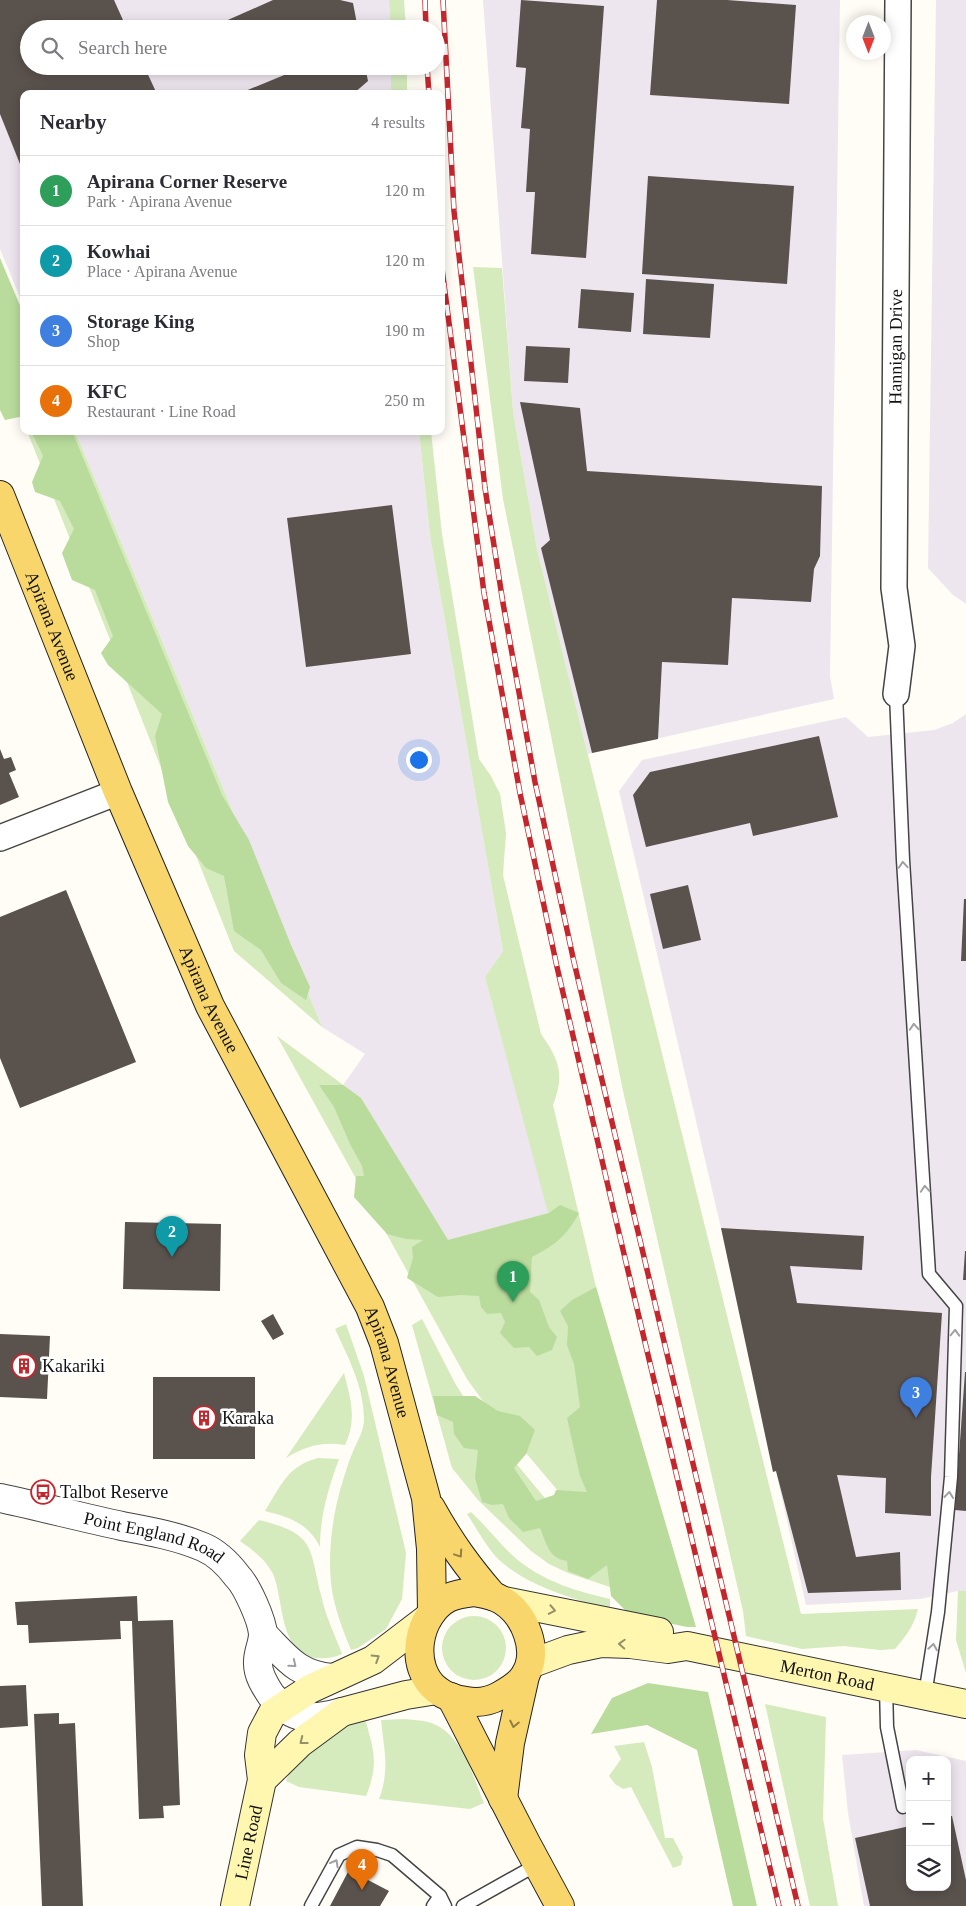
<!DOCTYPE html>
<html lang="en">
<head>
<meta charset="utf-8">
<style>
  body { margin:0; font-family:"Times New Roman",serif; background:#f2f2f3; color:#2b2b33 }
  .controls { position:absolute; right:15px; bottom:15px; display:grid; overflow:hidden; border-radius:10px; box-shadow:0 2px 12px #0003 }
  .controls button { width:45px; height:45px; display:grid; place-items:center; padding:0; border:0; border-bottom:1px solid #e1e1e2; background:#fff; color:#2b2b33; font:25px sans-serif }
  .compass { position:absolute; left:846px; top:15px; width:45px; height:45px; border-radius:50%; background:#fff; box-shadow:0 2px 12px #0003; rotate:180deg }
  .you { position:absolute; left:418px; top:759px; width:18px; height:18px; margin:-12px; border:4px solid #fff; border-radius:50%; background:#1a73e8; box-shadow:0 0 0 8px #1a73e833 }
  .badge { display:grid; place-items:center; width:32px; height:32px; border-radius:50%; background:#c4262e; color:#fff; font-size:16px; font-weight:700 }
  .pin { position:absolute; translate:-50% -41px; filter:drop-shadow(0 1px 2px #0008) }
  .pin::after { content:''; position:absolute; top:26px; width:18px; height:15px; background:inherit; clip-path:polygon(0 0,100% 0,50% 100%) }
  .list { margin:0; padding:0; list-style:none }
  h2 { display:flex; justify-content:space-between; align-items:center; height:65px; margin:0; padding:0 20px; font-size:21px }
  h2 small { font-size:16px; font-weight:400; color:#7c7c81 }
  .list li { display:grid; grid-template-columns:32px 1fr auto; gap:15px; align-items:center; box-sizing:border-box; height:70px; padding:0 20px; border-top:1px solid #e1e1e2 }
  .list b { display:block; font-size:19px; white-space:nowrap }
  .list p { margin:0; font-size:16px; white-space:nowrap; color:#7c7c81 }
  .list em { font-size:16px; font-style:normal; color:#7c7c81 }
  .icon { flex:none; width:28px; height:28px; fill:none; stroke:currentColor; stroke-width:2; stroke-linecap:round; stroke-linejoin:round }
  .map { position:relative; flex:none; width:966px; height:1906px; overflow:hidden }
  .search { position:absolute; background:#fff; box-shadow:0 2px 12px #0003; left:20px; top:20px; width:425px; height:55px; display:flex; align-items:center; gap:12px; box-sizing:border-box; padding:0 18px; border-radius:28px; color:#7c7c81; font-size:19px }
  .panel { position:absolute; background:#fff; box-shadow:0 2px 12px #0003; left:20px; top:90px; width:425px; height:345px; border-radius:10px }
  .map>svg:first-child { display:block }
  .industrial { fill:#eee6ef; fill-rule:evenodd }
  .green { fill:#d5ebbd }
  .forest { fill:#b9dc9c }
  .building { fill:#5a524d }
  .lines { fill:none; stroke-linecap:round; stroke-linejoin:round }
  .service-casing { stroke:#444; stroke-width:15 }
  .minor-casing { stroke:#444; stroke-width:28 }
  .tertiary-casing { stroke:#444; stroke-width:30 }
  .secondary-casing { stroke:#333; stroke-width:30 }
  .primary-casing { stroke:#222; stroke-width:30 }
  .service { stroke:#fff; stroke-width:12 }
  .minor { stroke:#fff; stroke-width:25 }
  .tertiary { stroke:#fff; stroke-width:28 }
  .secondary { stroke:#fff6b0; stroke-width:28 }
  .primary { stroke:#f9d66b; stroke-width:28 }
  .rail-casing { stroke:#c4262e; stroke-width:5.5 }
  .rail { stroke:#fff; stroke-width:4; stroke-dasharray:11; stroke-linecap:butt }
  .oneway { stroke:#a0a0a0 }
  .oneway2 { stroke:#917d42 }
  .oneway3 { stroke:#948f68 }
  .labels { text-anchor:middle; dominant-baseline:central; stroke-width:5; stroke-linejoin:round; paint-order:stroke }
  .street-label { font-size:18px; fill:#111; stroke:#fff }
  .poi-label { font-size:18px; fill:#111; stroke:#fff; text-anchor:start }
</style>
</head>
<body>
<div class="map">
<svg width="966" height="1906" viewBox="0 0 966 1906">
  <rect width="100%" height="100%" fill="#fffdf5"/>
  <path class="industrial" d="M0,0H389L390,29H29V66H391V94H24V307L0,249Z
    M483,0H840L830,676L834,699L588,754L537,549L513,411Z
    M936,0H966V604L953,595L928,568Z
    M75,431H419L430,536L503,951L485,977L549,1213L448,1241L361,1098L343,1085L365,1054L322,1027Z
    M966,714V1591H958L920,1599L806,1605L721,1228L619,791L642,760L846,717L868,737L934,730L953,723Z
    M916,1750L966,1761V1906H864L848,1813L842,1755ZM910,1760H947V1887H910Z"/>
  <path class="green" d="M389,0H404L406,29H390Z
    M391,66H407V94H391Z
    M473,267L502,268L513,411L537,549L801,1614L918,1609C914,1626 906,1636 895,1649L880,1650L844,1646L802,1649L746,1636L743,1611L623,1091L503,499Z
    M27,431H75L322,1027L234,951Z
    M419,431H431L442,534L479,759L491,776L500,794L506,833L503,875L541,1034C559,1059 565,1075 553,1105L596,1287L681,1577L570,1505L488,1408L467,1379L277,1036L361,1098L448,1240L548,1213L485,977L503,951L430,536Z
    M422,1319L456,1385L475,1414L559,1515L623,1569L622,1591L568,1573L549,1564L531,1551L478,1500L452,1468L412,1325Z
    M346,1324L364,1376L406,1553L402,1599L386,1629L358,1648L351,1650C344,1633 337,1615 333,1596C326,1560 332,1515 343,1480C346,1471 348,1463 352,1454C356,1443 364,1432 364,1419C364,1387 348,1357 335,1329Z
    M344,1373C351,1400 357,1419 345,1445C323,1441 305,1446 286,1458Z
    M318,1458L339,1459C328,1489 320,1516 320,1547C308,1523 289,1517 265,1511C281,1486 287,1466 318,1458Z
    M471,1512C484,1524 494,1537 506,1549C535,1579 571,1590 610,1599V1609C571,1598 529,1587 498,1559C488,1549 475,1526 467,1514Z
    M259,1520C315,1534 309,1545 321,1595C325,1615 335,1635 342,1654C334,1658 324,1659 315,1658C279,1653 284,1600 273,1574C266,1560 253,1550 240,1541Z
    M958,1591H966V1673L956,1640Z
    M442 1648a32 32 0 1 1 64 0a32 32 0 1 1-64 0Z
    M765,1704L826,1717L823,1818L838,1906H810Z
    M365,1719C374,1750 379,1764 366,1796L299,1787L286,1781L291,1768L336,1728Z
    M404,1719C412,1720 421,1720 428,1722C462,1731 472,1775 484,1803L470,1809L379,1799C390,1770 384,1750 381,1720Z
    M644,1742L652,1767L665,1838H673L683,1857L681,1865L673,1868L631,1787L623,1789L615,1784L609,1776L621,1759L614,1746Z"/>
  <path class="forest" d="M0,258L24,315V416L5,420L0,410Z
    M31,431H72L222,795L249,840L291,945L310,987L306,1000L281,983L261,950L234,931L224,876L206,868L188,846L168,802L155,736L162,714L108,665L101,653L113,636L95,590L72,580L62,553L74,529L60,501L35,492L32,482L43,456Z
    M319,1085H343L361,1098L448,1240L549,1213L560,1205L579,1213C565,1238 556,1244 532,1257L530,1292L539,1300L549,1327L557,1337L552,1350L537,1356L529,1347L514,1348L500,1333L505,1322L501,1313L487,1314L481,1307L479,1296L461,1295L438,1297L407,1278L413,1258L412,1247L423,1240L406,1239L387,1234L354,1197L356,1176H364L362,1166L350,1144L334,1107Z
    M596,1287L696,1627H687L630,1615L611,1596L607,1565L588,1579L568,1571L567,1561C548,1558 547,1544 540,1528L523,1532L509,1518L503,1504L492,1505L482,1502L475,1478L478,1450L464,1448L454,1434L453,1422L437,1415L433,1396H475L498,1411L520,1416L535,1430L526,1454L514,1468L536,1501L554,1495L556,1490L587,1492L580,1476L567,1418L580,1407L574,1364L567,1345L568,1326L560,1311L572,1300Z
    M648,1683L708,1692L757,1906H733L697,1750L647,1725L591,1734L612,1698Z"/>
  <path class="building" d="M0,0H114L127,29H29V66H144L157,94H24V174L0,114Z
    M273,0H340L353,3L358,29H223L221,23Z
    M521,0L604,6L586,258L531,254L535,192H526L530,129L521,128L526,68L516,67Z
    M657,0H727L796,5L789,104L650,95Z
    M306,66H365L368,81L353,94H238Z
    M648,176L794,186L787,284L642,274Z
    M646,279L714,284L710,338L643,334Z
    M581,289L634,293L631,332L578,328Z
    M526,346L570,348L568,383L524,381Z
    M520,402L580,408L587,471L822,486L820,556L814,569L811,602L732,598L728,665L662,662L658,739L592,753L541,548L550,540Z
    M392,505L411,654L306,667L287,518Z
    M819,736L838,817L753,836L750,823L646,847L633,795L650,772Z
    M0,749L4,759L11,757L16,770L9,773L19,797L0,805Z
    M688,885L701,940L663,949L650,894Z
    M66,890L136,1062L20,1108L0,1058V917Z
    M964,899H966V961H961Z
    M125,1222L221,1224L220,1291L123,1289Z
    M721,1228L864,1236L862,1270L790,1266L797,1303L942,1313L931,1477V1516L885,1513L886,1478L837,1475L856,1557L900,1552L901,1590L808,1593L776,1471L773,1472Z
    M965,1251H966V1280H963Z
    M273,1314L284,1334L273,1340L261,1321Z
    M0,1334L50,1336L47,1399L0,1397Z
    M965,1372H966V1511L955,1510Z
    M153,1377H255V1459H153Z
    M137,1596L138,1621L173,1620L180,1805L163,1806L164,1818L139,1819L132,1621H120L121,1639L29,1643L28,1625H17L15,1602Z
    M26,1685L28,1726L0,1728V1686Z
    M59,1713V1724L75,1723L83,1906H42L34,1714Z
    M952,1816L966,1880V1906H870L855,1838L910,1826V1887H947V1817Z
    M349,1870L389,1891L380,1906H330Z"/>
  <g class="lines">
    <g class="service-casing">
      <path id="service" d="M896,694L903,860L929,1274L956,1306L951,1477L938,1612L925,1695
        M886,1687L887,1727L903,1807
        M311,1906L339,1855L357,1847L377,1850L392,1855L440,1896
        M433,1906L440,1896L445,1906
        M463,1906L538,1864"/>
    </g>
    <g class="minor-casing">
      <g id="minor">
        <path id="s1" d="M896,694L902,646L894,588L898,0"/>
        <path d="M0,838L118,792"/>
      </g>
    </g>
    <g class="tertiary-casing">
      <g id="tertiary">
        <path id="s2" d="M0,1498C41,1507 81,1517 122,1526C149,1531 177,1536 203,1547C217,1553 228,1564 237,1576C247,1586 262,1620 263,1634C263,1644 257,1654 258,1664C258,1675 265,1686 271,1695C293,1721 311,1721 342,1712"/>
        <path d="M263,1634C286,1657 297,1675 332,1678"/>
      </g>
    </g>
    <g class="secondary-casing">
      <g id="secondary">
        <path d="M504,1601L659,1632"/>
        <path id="s3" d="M530,1664L568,1650L601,1643L630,1644L668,1649L687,1646L966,1704"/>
        <path d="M262,1780L300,1743L342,1712L406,1695L437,1690"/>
        <path id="s4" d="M235,1906L262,1780L259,1755L262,1733L272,1714L310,1689L373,1660L428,1618"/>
      </g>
    </g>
    <g class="primary-casing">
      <g id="primary">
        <path id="s5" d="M0,495L118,792L210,1006L370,1307L384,1343L426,1498L431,1549L432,1612"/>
        <path d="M431,1508C450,1542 467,1566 493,1596"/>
        <path d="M474,1592C485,1594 494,1595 503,1601C525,1615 540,1651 525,1675C520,1684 508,1691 499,1696C488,1702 477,1703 466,1701C456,1700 445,1696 437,1690C408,1667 417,1615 448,1598C456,1594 465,1593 474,1592Z"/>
        <path d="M451,1697L526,1843L560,1906"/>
        <path d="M503,1799L510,1743L525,1676"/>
      </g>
    </g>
    <use href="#service" class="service"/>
    <use href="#minor" class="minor"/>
    <use href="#tertiary" class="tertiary"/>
    <use href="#secondary" class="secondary"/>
    <use href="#primary" class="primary"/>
    <g class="rail-casing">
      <path id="rail" d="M425,0L426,29
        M443,0L454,211L485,488L503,603L535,782L574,962L798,1906
        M427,66L429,94
        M441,261L484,593L520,793L557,967L615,1216L779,1906"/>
    </g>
    <use href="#rail" class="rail"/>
  </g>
  <defs><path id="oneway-chevron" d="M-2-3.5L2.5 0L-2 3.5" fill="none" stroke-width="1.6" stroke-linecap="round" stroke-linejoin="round" transform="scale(1.25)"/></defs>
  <g class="oneway">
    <use href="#oneway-chevron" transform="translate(903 865) rotate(-94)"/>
    <use href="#oneway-chevron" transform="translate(914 1027) rotate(-94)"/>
    <use href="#oneway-chevron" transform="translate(925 1189) rotate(-94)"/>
    <use href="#oneway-chevron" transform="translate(955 1333) rotate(-88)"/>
    <use href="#oneway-chevron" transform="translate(949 1495) rotate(-84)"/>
    <use href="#oneway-chevron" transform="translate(933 1647) rotate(-81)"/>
    <use href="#oneway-chevron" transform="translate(293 1664) rotate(39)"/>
    <use href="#oneway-chevron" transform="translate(335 1863) rotate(-61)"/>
  </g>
  <g class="oneway2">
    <use href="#oneway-chevron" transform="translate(459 1554) rotate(56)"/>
    <use href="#oneway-chevron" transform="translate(514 1724) rotate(102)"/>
  </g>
  <g class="oneway3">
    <use href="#oneway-chevron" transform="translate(552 1610) rotate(11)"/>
    <use href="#oneway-chevron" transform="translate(622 1644) rotate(-177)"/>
    <use href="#oneway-chevron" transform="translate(376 1658) rotate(-32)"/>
    <use href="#oneway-chevron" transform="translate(303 1741) rotate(142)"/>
  </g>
  <defs>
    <g id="building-ring" transform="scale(1.25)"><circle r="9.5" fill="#fff" stroke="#c4262e" stroke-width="1.5"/><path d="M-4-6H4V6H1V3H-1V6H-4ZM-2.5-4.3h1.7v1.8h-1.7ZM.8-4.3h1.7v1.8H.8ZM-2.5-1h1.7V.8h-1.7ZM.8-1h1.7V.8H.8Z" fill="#c4262e"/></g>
    <g id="bus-ring" transform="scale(1.25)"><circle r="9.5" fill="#fff" stroke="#c4262e" stroke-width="1.5"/><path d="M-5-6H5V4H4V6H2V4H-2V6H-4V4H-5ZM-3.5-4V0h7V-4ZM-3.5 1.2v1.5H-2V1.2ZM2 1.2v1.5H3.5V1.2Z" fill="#c4262e"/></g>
  </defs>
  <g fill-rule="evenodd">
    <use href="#building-ring" x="24" y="1366"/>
    <use href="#building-ring" x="204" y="1418"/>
    <use href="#bus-ring" x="43" y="1492"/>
  </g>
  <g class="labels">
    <g class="street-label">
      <text stroke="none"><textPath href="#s1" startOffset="348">Hannigan Drive</textPath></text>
      <text stroke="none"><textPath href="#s5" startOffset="141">Apirana Avenue</textPath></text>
      <text stroke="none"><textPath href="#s5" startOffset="546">Apirana Avenue</textPath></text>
      <text stroke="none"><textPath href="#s5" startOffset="951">Apirana Avenue</textPath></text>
      <text stroke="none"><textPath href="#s2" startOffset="159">Point England Road</textPath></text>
      <text stroke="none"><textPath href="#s3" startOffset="304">Merton Road</textPath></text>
      <text stroke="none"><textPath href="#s4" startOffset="65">Line Road</textPath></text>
    </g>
    <g class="poi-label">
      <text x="42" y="1366">Kakariki</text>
      <text x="222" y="1418">Karaka</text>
      <text x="60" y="1492">Talbot Reserve</text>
    </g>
  </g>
</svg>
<div class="controls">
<button>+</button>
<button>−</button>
<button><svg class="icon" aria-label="layers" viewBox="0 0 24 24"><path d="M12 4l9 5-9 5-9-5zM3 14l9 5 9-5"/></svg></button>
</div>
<svg class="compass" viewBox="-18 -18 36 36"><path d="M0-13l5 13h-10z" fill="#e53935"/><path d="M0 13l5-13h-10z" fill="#7c7c81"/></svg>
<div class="you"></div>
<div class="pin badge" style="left:513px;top:1302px;background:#2e9e5b">1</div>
<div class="pin badge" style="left:172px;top:1257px;background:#0f9aa8">2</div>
<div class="pin badge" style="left:916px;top:1418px;background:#3f7fe0">3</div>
<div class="pin badge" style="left:362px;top:1890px;background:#e8710a">4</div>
<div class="search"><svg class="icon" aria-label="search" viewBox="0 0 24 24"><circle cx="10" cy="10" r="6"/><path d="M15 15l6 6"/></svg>Search here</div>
<section class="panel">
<h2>Nearby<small>4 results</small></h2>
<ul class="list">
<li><span class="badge" style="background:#2e9e5b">1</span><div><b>Apirana Corner Reserve</b><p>Park · Apirana Avenue</p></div><em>120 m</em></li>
<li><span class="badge" style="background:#0f9aa8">2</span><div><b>Kowhai</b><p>Place · Apirana Avenue</p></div><em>120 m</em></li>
<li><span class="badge" style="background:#3f7fe0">3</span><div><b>Storage King</b><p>Shop</p></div><em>190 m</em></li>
<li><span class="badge" style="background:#e8710a">4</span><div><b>KFC</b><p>Restaurant · Line Road</p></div><em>250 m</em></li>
</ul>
</section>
</div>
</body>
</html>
